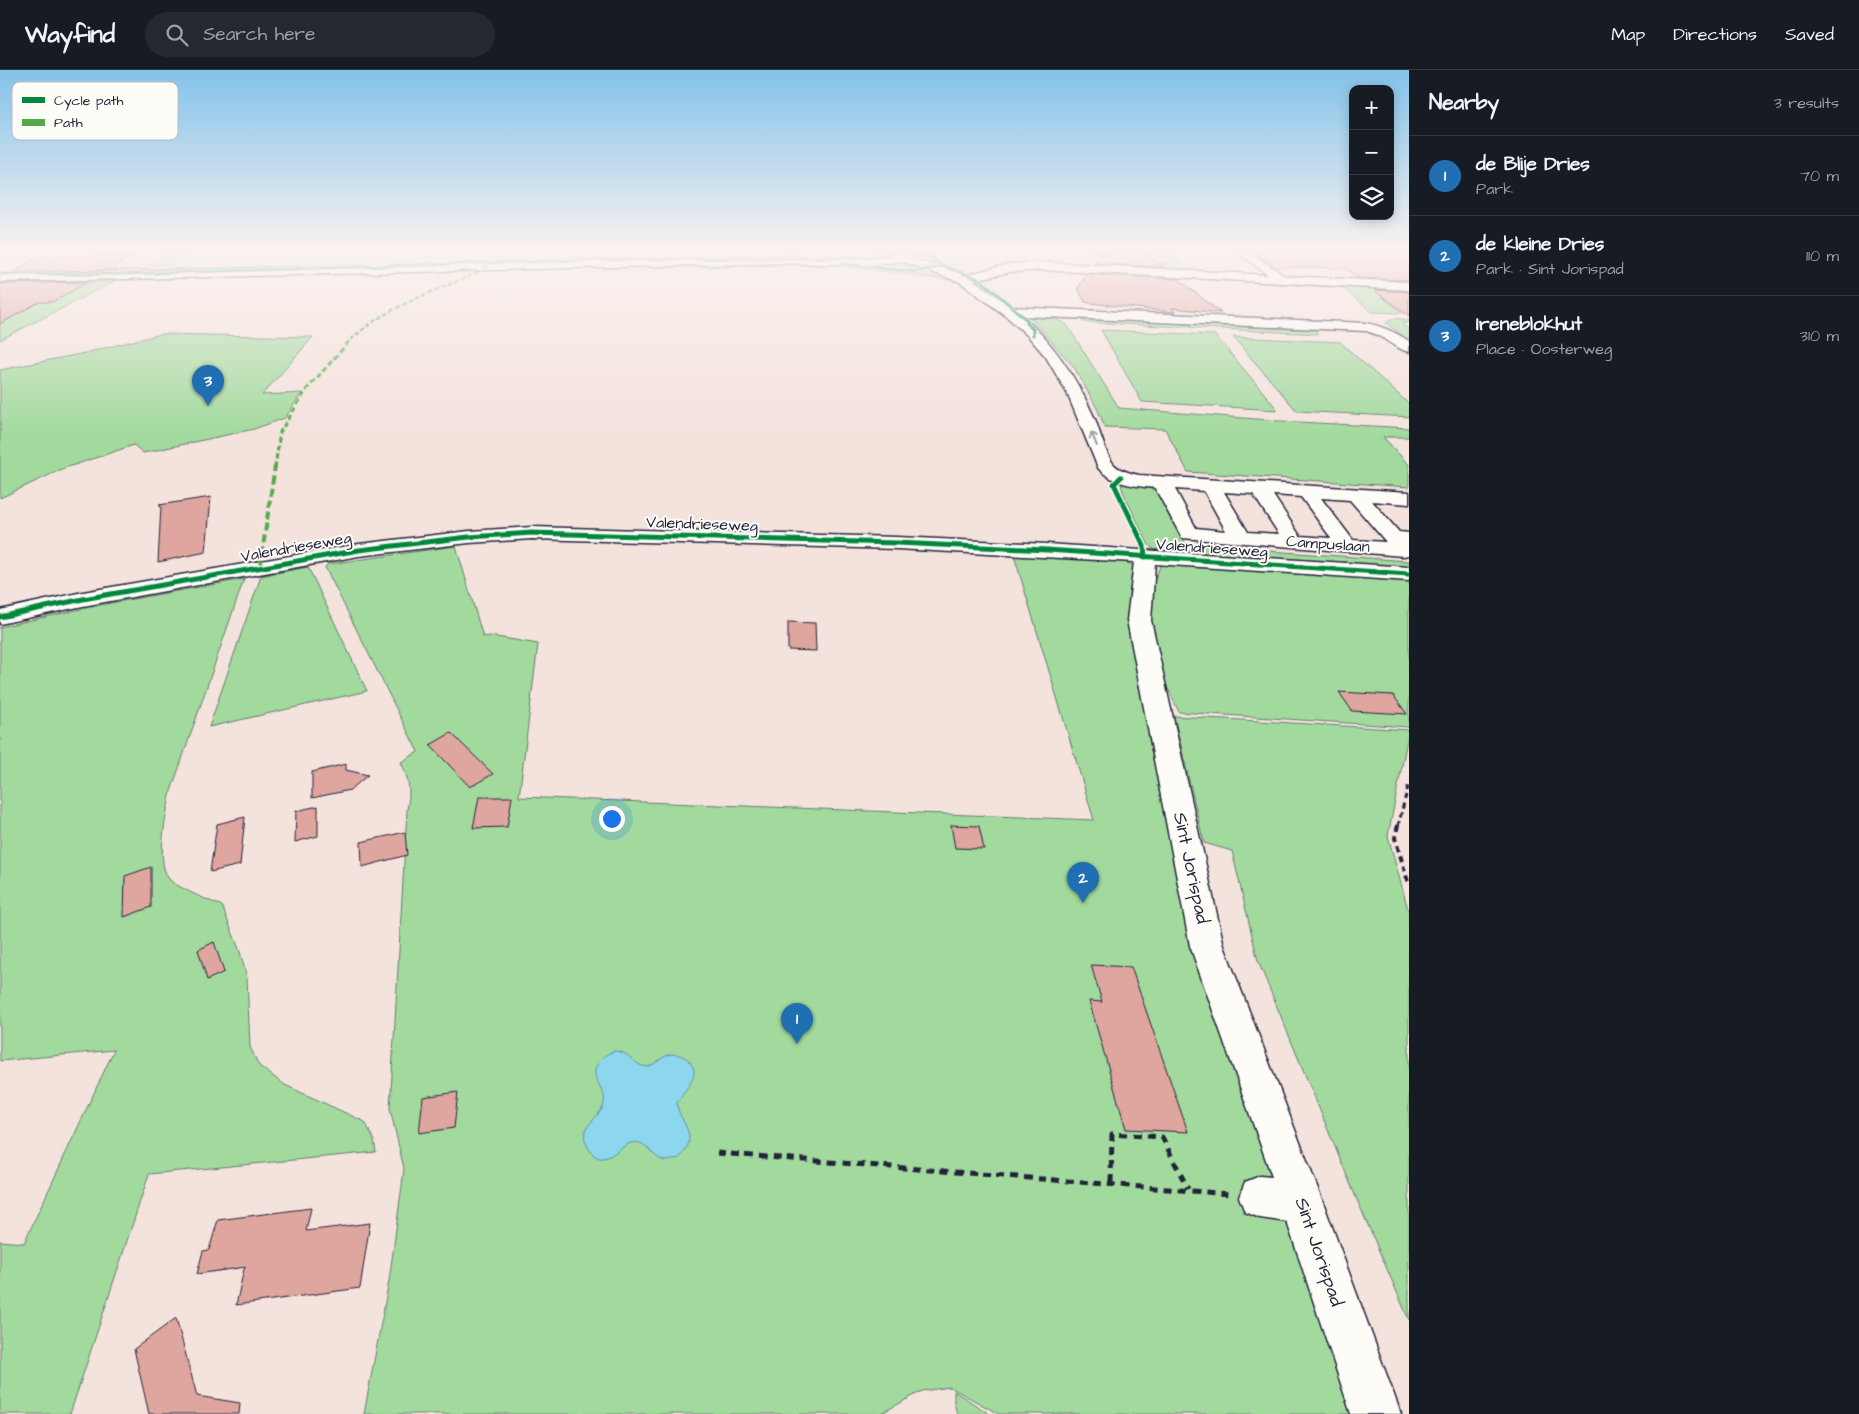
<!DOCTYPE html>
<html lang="en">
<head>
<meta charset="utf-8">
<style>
  body { margin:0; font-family:"Architects Daughter",sans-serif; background:#242831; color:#f1f3f6 }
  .controls { position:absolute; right:15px; top:15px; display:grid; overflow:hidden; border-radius:10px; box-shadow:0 2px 12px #0003 }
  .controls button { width:45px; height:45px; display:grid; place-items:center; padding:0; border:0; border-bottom:1px solid #363941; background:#171b24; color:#f1f3f6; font:25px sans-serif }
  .you { position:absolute; left:611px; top:748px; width:18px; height:18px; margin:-12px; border:4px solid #fff; border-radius:50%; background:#1a73e8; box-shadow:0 0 0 8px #1a73e833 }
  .badge { display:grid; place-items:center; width:32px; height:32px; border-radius:50%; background:#1f6fb2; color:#fff; font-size:16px; font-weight:700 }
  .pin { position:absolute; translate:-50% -41px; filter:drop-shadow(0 1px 2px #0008) }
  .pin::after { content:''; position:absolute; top:26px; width:18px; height:15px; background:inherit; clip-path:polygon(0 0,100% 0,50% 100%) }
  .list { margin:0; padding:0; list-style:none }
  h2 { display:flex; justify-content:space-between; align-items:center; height:65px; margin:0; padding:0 20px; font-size:21px }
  h2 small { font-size:16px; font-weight:400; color:#9ea1a6 }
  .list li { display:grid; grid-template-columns:32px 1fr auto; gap:15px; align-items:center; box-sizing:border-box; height:80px; padding:0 20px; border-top:1px solid #363941 }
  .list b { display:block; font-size:19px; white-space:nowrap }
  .list p { margin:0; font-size:16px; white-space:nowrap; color:#9ea1a6 }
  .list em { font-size:16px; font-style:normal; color:#9ea1a6 }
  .icon { flex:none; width:28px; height:28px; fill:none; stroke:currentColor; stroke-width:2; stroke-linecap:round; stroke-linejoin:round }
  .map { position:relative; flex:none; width:1409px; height:1344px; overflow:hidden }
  header { display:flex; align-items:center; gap:30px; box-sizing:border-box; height:70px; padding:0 25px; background:#171b24; border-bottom:1px solid #363941 }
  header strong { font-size:24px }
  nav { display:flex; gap:28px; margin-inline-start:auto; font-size:18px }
  .search { width:350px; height:45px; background:#242831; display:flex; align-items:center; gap:12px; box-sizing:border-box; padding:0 18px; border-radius:28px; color:#9ea1a6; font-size:19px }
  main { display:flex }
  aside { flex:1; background:#171b24 }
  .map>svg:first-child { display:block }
  .green { fill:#a2da9e; stroke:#627e6c }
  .water { fill:#8dd7ee; stroke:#628fa6 }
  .building { fill:#dfa59f; stroke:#22223b }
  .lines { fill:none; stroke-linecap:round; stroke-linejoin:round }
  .minor-casing { stroke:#22223b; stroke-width:3 }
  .path-far2 { stroke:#22223b; stroke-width:3; stroke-dasharray:5 4; stroke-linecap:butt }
  .path-far1 { stroke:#22223b; stroke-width:4; stroke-dasharray:6 4.5; stroke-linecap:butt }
  .path { stroke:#22223b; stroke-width:5; stroke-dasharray:8 6; stroke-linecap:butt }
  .minor { fill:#fdfcf7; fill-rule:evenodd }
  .quiet-far2 { stroke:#53aa46; stroke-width:2.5; stroke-dasharray:4.5 2.5; stroke-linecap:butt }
  .quiet-far1 { stroke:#53aa46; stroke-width:3; stroke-dasharray:5.5 3; stroke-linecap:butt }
  .quiet { stroke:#53aa46; stroke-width:4; stroke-dasharray:8 4; stroke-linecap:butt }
  .cycleway-far1-casing { stroke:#fdfcf7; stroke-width:4.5 }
  .cycleway-casing { stroke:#fdfcf7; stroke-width:8 }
  .cycleway-far1 { stroke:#00873e; stroke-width:3 }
  .cycleway { stroke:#00873e; stroke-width:5 }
  .oneway { stroke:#9a9aa2 }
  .labels { text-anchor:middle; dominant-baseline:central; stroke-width:4; stroke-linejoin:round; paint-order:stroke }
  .far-street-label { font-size:16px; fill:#22223b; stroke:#fdfcf7 }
  .street-label { font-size:19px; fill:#22223b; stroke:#fdfcf7 }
  .key { fill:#fdfcf7; stroke:#bbbbbf; stroke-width:1 }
  .key-label { font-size:14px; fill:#22223b }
</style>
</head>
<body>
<header>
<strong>Wayfind</strong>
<div class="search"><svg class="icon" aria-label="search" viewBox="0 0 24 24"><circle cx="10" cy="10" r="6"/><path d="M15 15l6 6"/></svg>Search here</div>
<nav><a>Map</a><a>Directions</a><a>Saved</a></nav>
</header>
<main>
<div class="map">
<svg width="1409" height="1344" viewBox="0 0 1409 1344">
  <rect width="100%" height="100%" fill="#f4e2dd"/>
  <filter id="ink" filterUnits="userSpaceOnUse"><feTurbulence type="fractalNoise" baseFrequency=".02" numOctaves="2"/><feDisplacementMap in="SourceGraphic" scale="10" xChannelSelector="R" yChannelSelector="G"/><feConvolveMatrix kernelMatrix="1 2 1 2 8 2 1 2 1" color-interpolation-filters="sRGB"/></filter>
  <g filter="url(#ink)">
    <path class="green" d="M870,179H911L894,186L877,188Z
      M1140,179H1155L1151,181L1166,179L1187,200L1151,197L1147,193L1171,192L1166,187L1158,186L1155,183L1157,186L1144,183L1150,182L1148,180Z
      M169,182L189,184L164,202H140Z
      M797,191L874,194L901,192L929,199L908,201L880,197L821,193L568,196Z
      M826,194L875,197L910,202L932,200L964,212L833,195L493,200Z
      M34,212H113L0,270V213Z
      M1338,214L1405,219L1409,222V227L1381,226L1402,243L1372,242Z
      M1028,245L1056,249L1067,255L1119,338L1280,351L1409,358V367H1383L1409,395V417L1188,402L1165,359L1105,357L1097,338L1074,297Z
      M1394,248L1409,250V252L1402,254L1409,260V271L1386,253Z
      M1082,249L1315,260L1318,264L1083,252Z
      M1101,260L1215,265L1278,340L1142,332Z
      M161,264L313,267L262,325L302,323L285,348L254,359L143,383L134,375L62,399L0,428V300L85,283Z
      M1233,267L1340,272L1409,334V347L1297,341Z
      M1121,413L1152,415L1158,421L1186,475L1409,491V499L1157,483L1148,474L1123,422Z
      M456,476L483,567L491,566L538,574L519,727L1094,750L1013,482L1118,488L1139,499L1140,509L1129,534V560L1283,1114L1252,1108L1268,1149L1298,1152L1366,1344H999L950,1317L922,1321L880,1344H364L389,1211L403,1108L404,1098L390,1039L407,740C411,720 409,710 401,692L418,682L325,497L328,494Z
      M1161,494L1409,509V657L1179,642L1164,610L1148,547L1153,514Z
      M308,497L367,621L209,657L261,506Z
      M244,509L171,721C167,742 153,797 172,812C187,822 206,829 222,836L240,882L247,908L250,977L259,996L285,1015L365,1052L374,1070L376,1082L149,1104L70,1344H0V1171L24,1173L114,980L0,991V557L100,535Z
      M1174,646L1409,660L1388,766L1409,843V1250L1355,1125L1258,891L1232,781L1204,773Z
      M954,1321L985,1341L988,1344H957L954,1332Z"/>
    <path class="water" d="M614,981C630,981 632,995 647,997C655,995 660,988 668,985C674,983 682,985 687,989C705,1005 683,1019 677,1033C678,1049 693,1059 688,1075C686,1081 682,1087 676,1089C652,1099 651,1067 631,1073C618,1077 602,1101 589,1079C574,1056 601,1050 604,1033C607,1018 589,1010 597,995C602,987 606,984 614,981Z"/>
    <path class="building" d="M1114,179H1140L1163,197L1094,193L1100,184H1109Z
      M1249,179H1319L1409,183V210L1358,208L1345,198L1276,197Z
      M133,186L109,200L13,202L39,187Z
      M1087,204L1178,209L1221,243L1172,238L1176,243L1173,242L1090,233L1085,232L1078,218Z
      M88,212L52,232H39L0,254V214Z
      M1374,220L1409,222V246Z
      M211,427L206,482L158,492L161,436L159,435Z
      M788,552L815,553L816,581L788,580Z
      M1339,622L1393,625L1407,644L1352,641Z
      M451,663L493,704L470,717L430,675Z
      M346,694V700L368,705L350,720L312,728V702Z
      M479,727H512L507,757L473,758Z
      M318,736V766L295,772L296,741Z
      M245,747L240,795L210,802L217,754Z
      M951,755L979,756L984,779L955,778Z
      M405,762L407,785L362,797L361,772Z
      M151,797V837L124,847L125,806Z
      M214,872L224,902L207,910L198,880Z
      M1091,895L1131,897L1188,1062L1126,1059L1089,931L1102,932Z
      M458,1022L454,1058L419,1063L423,1027Z
      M311,1138L306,1161L370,1153L360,1218L236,1235L244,1199L246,1197L197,1204L203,1181L209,1180L218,1150Z
      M176,1248L197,1326L240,1333L239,1344H149L134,1279Z"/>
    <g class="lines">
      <g class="minor-casing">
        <path id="minor" d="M911,179H925L911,188L965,205L1010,194L1042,192L1268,205L1233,179H1246L1285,206L1409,212V220L1042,200L1010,202L974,210L1011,237L1366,253C1382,256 1395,262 1409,271V282C1395,279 1384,265 1366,261L1022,246C1055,274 1077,309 1095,349C1100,362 1104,379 1112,392C1117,400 1130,403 1139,405L1409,422V434L1372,431L1399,462L1409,463V485L1403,486L1182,468L1155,418C1134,416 1112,414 1098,398L1067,323L1046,287L1028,266L1006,246L960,212L900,191L871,195L783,193L0,212V204L783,186C821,186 878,197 911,179ZM1175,419L1204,421L1226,461L1196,458ZM1224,422L1253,424L1279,464L1248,462ZM1273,425L1301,427L1331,468L1300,466ZM1321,428L1350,430L1386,472L1353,470Z
          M1092,179H1112C1108,184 1096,184 1092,179Z
          M532,457L897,467L1047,474L1409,497V511L1155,494L1151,550L1224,876L1323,1132L1401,1344H1351L1287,1152L1260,1148L1245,1142L1239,1127L1245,1112L1260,1106L1272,1107L1190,876L1127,550L1134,492L897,479L532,469L469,473L359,486L83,536L0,554V540L83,522L359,474L469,461Z"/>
      </g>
      <path class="path-far2" d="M1398,756L1409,713"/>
      <path class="path-far1" d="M1398,755L1395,768L1409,815"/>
      <path class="path" d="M717,1083L1230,1124
        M1111,1113L1112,1064L1162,1067L1188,1119"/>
      <use href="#minor" class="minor"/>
      <path class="quiet-far2" d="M346,275C379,238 441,219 486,199L487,195"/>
      <path class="quiet-far1" d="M275,398L280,362L307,319L347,274"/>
      <path class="quiet" d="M260,497L275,396"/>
      <g class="cycleway-far1-casing">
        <path id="cycleway-far1" d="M842,194L915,202L944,196
          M0,204H121L585,190L865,187L881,186L898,181L935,188L934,190L939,194L981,210L1028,251L1027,254L1033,259V265"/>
      </g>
      <g class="cycleway-casing">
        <path id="cycleway" d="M1121,407L1114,414L1144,476L1145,487
          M0,547L83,529L359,480L469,467L532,463L897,473L1047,480L1409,504"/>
      </g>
      <use href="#cycleway-far1" class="cycleway-far1"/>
      <use href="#cycleway" class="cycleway"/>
    </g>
    <defs><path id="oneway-shaft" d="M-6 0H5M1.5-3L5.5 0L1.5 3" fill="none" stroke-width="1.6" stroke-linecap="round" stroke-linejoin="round" transform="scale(1.25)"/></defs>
    <use class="oneway" href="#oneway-shaft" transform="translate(1094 369) rotate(-112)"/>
  </g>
  <linearGradient id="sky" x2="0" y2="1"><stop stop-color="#83c2ea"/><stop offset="0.49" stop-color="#faf2f0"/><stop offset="1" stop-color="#faf2f0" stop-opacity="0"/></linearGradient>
  <rect width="1409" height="367" fill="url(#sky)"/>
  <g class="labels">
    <g class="far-street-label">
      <text transform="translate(702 454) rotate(2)">Valendrieseweg</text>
      <text transform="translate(1328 474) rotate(4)">Campuslaan</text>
      <text transform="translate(296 477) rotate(-10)">Valendrieseweg</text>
      <text transform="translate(1212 478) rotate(4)">Valendrieseweg</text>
    </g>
    <g class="street-label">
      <text transform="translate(1191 798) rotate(78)">Sint Jorispad</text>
      <text transform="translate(1319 1182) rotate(71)">Sint Jorispad</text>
    </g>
  </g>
  <rect x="12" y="12" width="166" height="58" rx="8" class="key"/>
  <rect x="22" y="27" width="23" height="6" fill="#00873e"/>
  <rect x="22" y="49" width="23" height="7" fill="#53aa46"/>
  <g class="key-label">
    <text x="54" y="35">Cycle path</text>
    <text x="54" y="57">Path</text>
  </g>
</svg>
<div class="controls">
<button>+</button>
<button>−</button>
<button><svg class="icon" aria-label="layers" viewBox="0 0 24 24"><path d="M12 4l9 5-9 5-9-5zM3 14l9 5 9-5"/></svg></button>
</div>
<div class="you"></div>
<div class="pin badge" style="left:797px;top:974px">1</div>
<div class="pin badge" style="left:1083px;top:833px">2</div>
<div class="pin badge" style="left:208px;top:336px">3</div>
</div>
<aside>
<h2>Nearby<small>3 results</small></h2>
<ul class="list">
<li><span class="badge">1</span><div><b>de Blije Dries</b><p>Park</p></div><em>70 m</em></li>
<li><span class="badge">2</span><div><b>de kleine Dries</b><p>Park · Sint Jorispad</p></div><em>110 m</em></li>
<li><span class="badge">3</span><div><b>Ireneblokhut</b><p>Place · Oosterweg</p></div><em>310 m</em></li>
</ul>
</aside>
</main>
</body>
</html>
